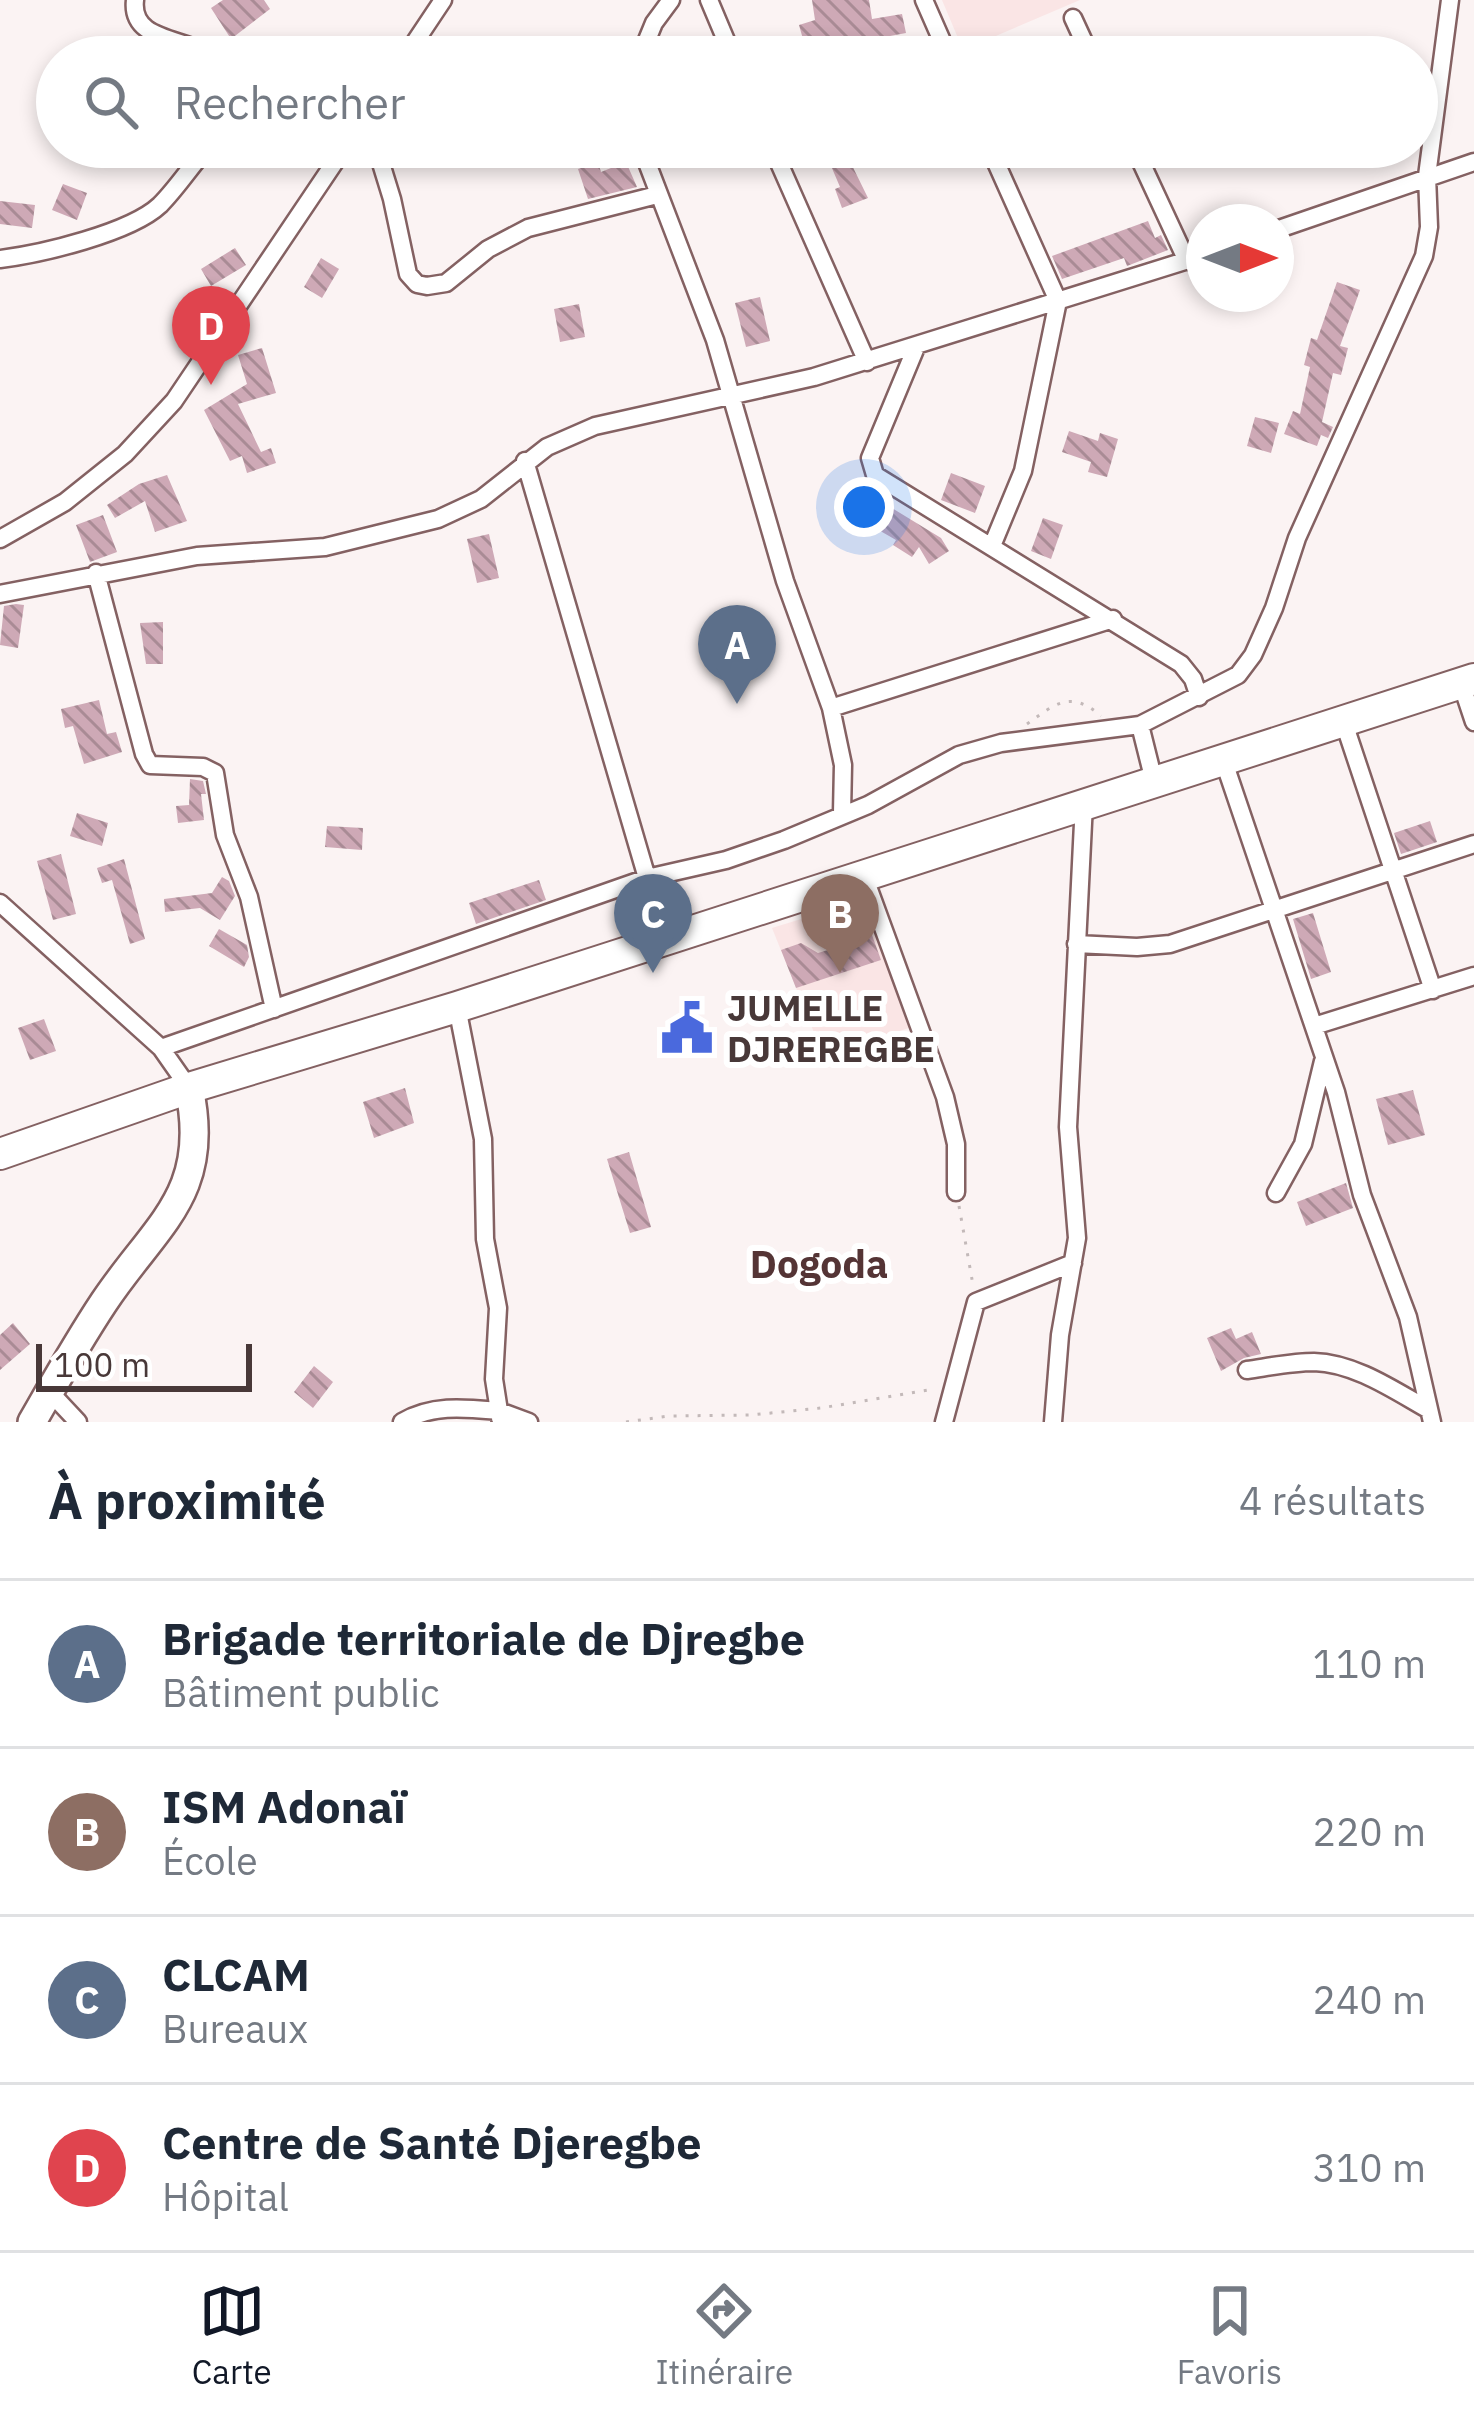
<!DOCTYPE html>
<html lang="fr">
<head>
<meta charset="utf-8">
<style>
  body { margin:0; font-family:"IBM Plex Sans",sans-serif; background:#f2f2f3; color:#1f2937 }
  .compass { position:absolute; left:1186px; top:204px; width:108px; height:108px; border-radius:50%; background:#fff; box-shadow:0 6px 18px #0003; rotate:90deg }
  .scale { position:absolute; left:36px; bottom:30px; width:216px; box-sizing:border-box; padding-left:12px; border:6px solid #483838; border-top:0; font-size:33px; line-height:42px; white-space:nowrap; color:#483838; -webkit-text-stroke:9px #fff; paint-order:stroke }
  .you { position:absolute; left:864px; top:507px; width:42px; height:42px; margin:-30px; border:9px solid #fff; border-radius:50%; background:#1a73e8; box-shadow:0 0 0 18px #1a73e833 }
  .badge { display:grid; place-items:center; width:78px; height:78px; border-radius:50%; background:#111827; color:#fff; font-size:39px; font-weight:700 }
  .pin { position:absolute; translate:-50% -99px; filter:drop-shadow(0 3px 6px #0008) }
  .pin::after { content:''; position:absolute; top:63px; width:42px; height:36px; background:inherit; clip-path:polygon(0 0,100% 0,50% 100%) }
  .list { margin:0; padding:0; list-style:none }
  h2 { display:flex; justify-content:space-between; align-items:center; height:156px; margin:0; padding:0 48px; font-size:51px }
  h2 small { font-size:39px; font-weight:400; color:#747a83 }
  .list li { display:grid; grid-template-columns:78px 1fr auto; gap:36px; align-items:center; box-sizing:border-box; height:168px; padding:0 48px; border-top:3px solid #e0e1e3 }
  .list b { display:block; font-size:45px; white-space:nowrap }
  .list p { margin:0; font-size:39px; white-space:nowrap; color:#747a83 }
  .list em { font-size:39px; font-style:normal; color:#747a83 }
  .icon { flex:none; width:66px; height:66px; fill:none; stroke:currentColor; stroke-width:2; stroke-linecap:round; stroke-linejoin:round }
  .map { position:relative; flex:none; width:1474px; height:1422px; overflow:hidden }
  .search { position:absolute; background:#fff; box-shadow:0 6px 18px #0003; left:36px; right:36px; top:36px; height:132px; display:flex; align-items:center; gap:30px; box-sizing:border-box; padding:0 42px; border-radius:66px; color:#747a83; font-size:45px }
  .sheet { height:828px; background:#fff }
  nav { display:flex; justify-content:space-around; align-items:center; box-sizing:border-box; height:168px; border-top:3px solid #e0e1e3; background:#fff; font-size:33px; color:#747a83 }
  nav a { display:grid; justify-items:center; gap:6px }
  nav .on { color:#111827 }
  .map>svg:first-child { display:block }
  .built { fill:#fae5e5 }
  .building { fill:url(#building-back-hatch) }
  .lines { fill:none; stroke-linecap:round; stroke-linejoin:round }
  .minor-casing { stroke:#846162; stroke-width:21 }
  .primary-casing { stroke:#846162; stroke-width:32 }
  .trunk-casing { stroke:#846162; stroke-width:34 }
  .path { stroke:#c3b9b9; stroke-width:3; stroke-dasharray:3 9; stroke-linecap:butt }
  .minor { stroke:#fff; stroke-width:16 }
  .primary { stroke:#fff; stroke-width:27 }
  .trunk { stroke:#fff; stroke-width:30 }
  .labels { text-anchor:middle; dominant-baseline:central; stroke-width:12; stroke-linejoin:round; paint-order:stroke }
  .poi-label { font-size:36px; font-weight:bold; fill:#483838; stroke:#fff; text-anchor:start }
  .neighbourhood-label { font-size:39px; font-weight:bold; fill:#543435; stroke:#fff }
</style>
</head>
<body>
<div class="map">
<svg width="1474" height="1422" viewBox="0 0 1474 1422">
  <defs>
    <pattern id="building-back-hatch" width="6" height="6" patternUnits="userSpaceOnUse" patternTransform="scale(3)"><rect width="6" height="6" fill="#cea9b6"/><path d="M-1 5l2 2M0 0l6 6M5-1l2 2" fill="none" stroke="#a98b95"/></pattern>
  </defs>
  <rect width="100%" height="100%" fill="#fbf3f3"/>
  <path class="built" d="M942,0H1080L963,50Z
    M863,900L909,1028L823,1055L772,928Z"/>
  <path class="building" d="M223,0H264L270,9L231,39L211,8Z
    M812,0H869L872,19L902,14L906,33L826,48L828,57H808L799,25L815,20Z
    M823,147H843L868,198L842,208L835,189L840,187Z
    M598,162L601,172L626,162L637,187L588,199L578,169Z
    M63,184L87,193L77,220L52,210Z
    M0,201L35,205L32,228L0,224Z
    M1148,221L1155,238L1161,235L1168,250L1127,266L1124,258L1062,279L1052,256Z
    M235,248L246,265L211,286L201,269Z
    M321,258L339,269L322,298L304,287Z
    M1337,282L1360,290L1340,346L1348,348L1341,375L1333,373L1322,422L1333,427L1328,438L1321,435L1317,446L1284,434L1293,411L1300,414L1310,367L1304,365L1311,338L1317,340Z
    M760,297L770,341L746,347L735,303Z
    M579,304L585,337L560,342L554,309Z
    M262,348L276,393L238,404L261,452L271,448L276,463L247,473L242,456L230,461L204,410L247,384L238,355Z
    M1255,417L1279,423L1271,453L1247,446Z
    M1069,431L1098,441L1100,433L1118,439L1107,477L1088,472L1091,462L1062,452Z
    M951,473L985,486L975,513L941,500Z
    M167,475L187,521L155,532L145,501L115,518L107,505L139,484Z
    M869,494L941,538L949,551L929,564L919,547L912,557L893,545L896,540L856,517Z
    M103,515L117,552L90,562L76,525Z
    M1043,518L1063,525L1051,559L1031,551Z
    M489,534L499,578L477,583L467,539Z
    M16,604L24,605L18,648L0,645L4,606Z
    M163,622V664H146L140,623Z
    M99,700L107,734L116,732L122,752L84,764L73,726L65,728L61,709Z
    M190,779L203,781L206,794H201L204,820L178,823L176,806L189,805Z
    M77,813L108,823L102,846L70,836Z
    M1430,821L1437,842L1401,854L1394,833Z
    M327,826L363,828L362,850L325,847Z
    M61,854L76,914L53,920L37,861Z
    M124,859L145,939L130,944L112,880L102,883L97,868Z
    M222,877L229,881L235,896L220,920L200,908L165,912L164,899L212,893Z
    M539,880L546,900L476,924L469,903Z
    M1313,913L1331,972L1311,979L1293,919Z
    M867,921L881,960L796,988L781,950L801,943L818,953L838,947L847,927Z
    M219,929L247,945L249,957L244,967L209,946Z
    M44,1019L56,1051L30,1060L18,1028Z
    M405,1088L414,1123L374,1138L363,1102Z
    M1413,1090L1425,1135L1388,1145L1376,1099Z
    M629,1152L651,1227L630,1233L607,1159Z
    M1346,1183L1353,1208L1306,1226L1297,1202Z
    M13,1323L30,1344L0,1370V1335Z
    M1231,1328L1236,1339L1252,1332L1261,1354L1244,1358L1221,1371L1207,1338Z
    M314,1366L333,1382L313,1408L294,1392Z"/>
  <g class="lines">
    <g class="minor-casing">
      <path id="minor" d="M135,0C130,42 185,37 213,57
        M709,0L733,57
        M924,0L949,57
        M1073,18L1091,57
        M405,57L443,0
        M640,57L654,23L671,0
        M376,147L392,199L408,274L417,284L427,286L446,283L488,249L528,228L657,195
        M641,147L715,340L785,581L831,708L843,765L842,813
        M772,147L867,362
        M989,147L1058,301L1023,471L992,546
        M1134,147L1187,261
        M1276,230L1474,162
        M0,259C41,254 130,233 160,205C177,188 191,166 208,147
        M917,345L870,458L875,475L1181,664L1193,679L1199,697
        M525,461L647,878
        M0,539L65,502L125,454L174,401L345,147
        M96,573L144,754L150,765L203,767L215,773L225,835L249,897L274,1009
        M0,594L197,556L325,547L438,519L481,499L547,447L595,426L814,377L1204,255
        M1461,683L1474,722
        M831,708L1113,619
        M1343,720L1433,990
        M1140,725L1154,781
        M1223,759L1336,1092L1362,1195L1408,1317L1432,1422
        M863,873L945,1097L956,1144V1192
        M0,903L161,1048L189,1088
        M1076,944L1137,947L1170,944L1474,844
        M457,1007L483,1139L485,1239L498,1308L494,1379L499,1411L529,1422
        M1314,1026L1474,976
        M161,1048L647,878L726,860L784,840L868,805L959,755L1001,743L1140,725L1238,675L1253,655L1274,608L1297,538L1424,256L1429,227L1427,176L1450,0
        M1276,1193L1303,1144L1323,1061
        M1247,1370C1268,1367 1292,1362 1314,1362C1355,1363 1395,1391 1429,1410
        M49,1391L78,1422
        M402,1422C433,1404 465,1408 499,1411L500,1418
        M944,1422L976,1302L1073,1263
        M1053,1422L1060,1335L1077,1238L1068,1127L1084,803"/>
    </g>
    <g class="primary-casing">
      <path id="primary" d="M32,1422C55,1382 78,1341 104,1302C156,1224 212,1194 189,1088"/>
    </g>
    <g class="trunk-casing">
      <path id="trunk" d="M0,1154L189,1088L457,1007L1474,679"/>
    </g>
    <path class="path" d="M1027,724C1056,703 1071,690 1101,716
      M959,1206L973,1285
      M626,1422L669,1416L751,1415L821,1408L934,1389"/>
    <use href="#minor" class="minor"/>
    <use href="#primary" class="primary"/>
    <use href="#trunk" class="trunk"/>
  </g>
  <defs>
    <g id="civic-bare" transform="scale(4.14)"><path d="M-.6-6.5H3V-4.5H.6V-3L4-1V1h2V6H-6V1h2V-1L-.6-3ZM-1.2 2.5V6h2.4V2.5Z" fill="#4a69dd" stroke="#fff" stroke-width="2.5" paint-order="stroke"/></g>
  </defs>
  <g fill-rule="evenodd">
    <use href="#civic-bare" x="687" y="1028"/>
  </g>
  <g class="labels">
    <g class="poi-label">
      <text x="727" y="1007">JUMELLE<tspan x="727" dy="41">DJREREGBE</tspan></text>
    </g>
    <g class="neighbourhood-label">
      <text x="819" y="1263">Dogoda</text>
    </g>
  </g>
</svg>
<svg class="compass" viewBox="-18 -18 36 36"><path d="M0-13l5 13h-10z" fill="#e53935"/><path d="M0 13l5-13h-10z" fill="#747a83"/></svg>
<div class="scale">100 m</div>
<div class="you"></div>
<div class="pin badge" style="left:737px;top:704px;background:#5c6f8a">A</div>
<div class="pin badge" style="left:840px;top:973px;background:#8d6e63">B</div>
<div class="pin badge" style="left:653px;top:973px;background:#5c6f8a">C</div>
<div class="pin badge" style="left:211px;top:385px;background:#e0444e">D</div>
<div class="search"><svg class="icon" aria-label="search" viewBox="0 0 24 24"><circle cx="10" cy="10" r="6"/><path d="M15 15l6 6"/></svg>Rechercher</div>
</div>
<section class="sheet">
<h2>À proximité<small>4 résultats</small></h2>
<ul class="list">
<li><span class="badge" style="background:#5c6f8a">A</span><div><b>Brigade territoriale de Djregbe</b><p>Bâtiment public</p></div><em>110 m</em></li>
<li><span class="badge" style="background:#8d6e63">B</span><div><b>ISM Adonaï</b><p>École</p></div><em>220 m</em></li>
<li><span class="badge" style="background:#5c6f8a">C</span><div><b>CLCAM</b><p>Bureaux</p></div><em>240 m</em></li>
<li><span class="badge" style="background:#e0444e">D</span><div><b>Centre de Santé Djeregbe</b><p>Hôpital</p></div><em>310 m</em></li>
</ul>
</section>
<nav>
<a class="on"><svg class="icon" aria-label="map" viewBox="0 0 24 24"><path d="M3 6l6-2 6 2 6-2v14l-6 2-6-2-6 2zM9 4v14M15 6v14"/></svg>Carte</a>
<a><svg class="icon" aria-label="directions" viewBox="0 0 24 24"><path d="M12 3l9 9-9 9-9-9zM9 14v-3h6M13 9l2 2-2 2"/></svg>Itinéraire</a>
<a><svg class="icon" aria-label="saved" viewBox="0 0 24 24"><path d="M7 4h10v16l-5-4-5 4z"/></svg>Favoris</a>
</nav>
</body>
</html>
